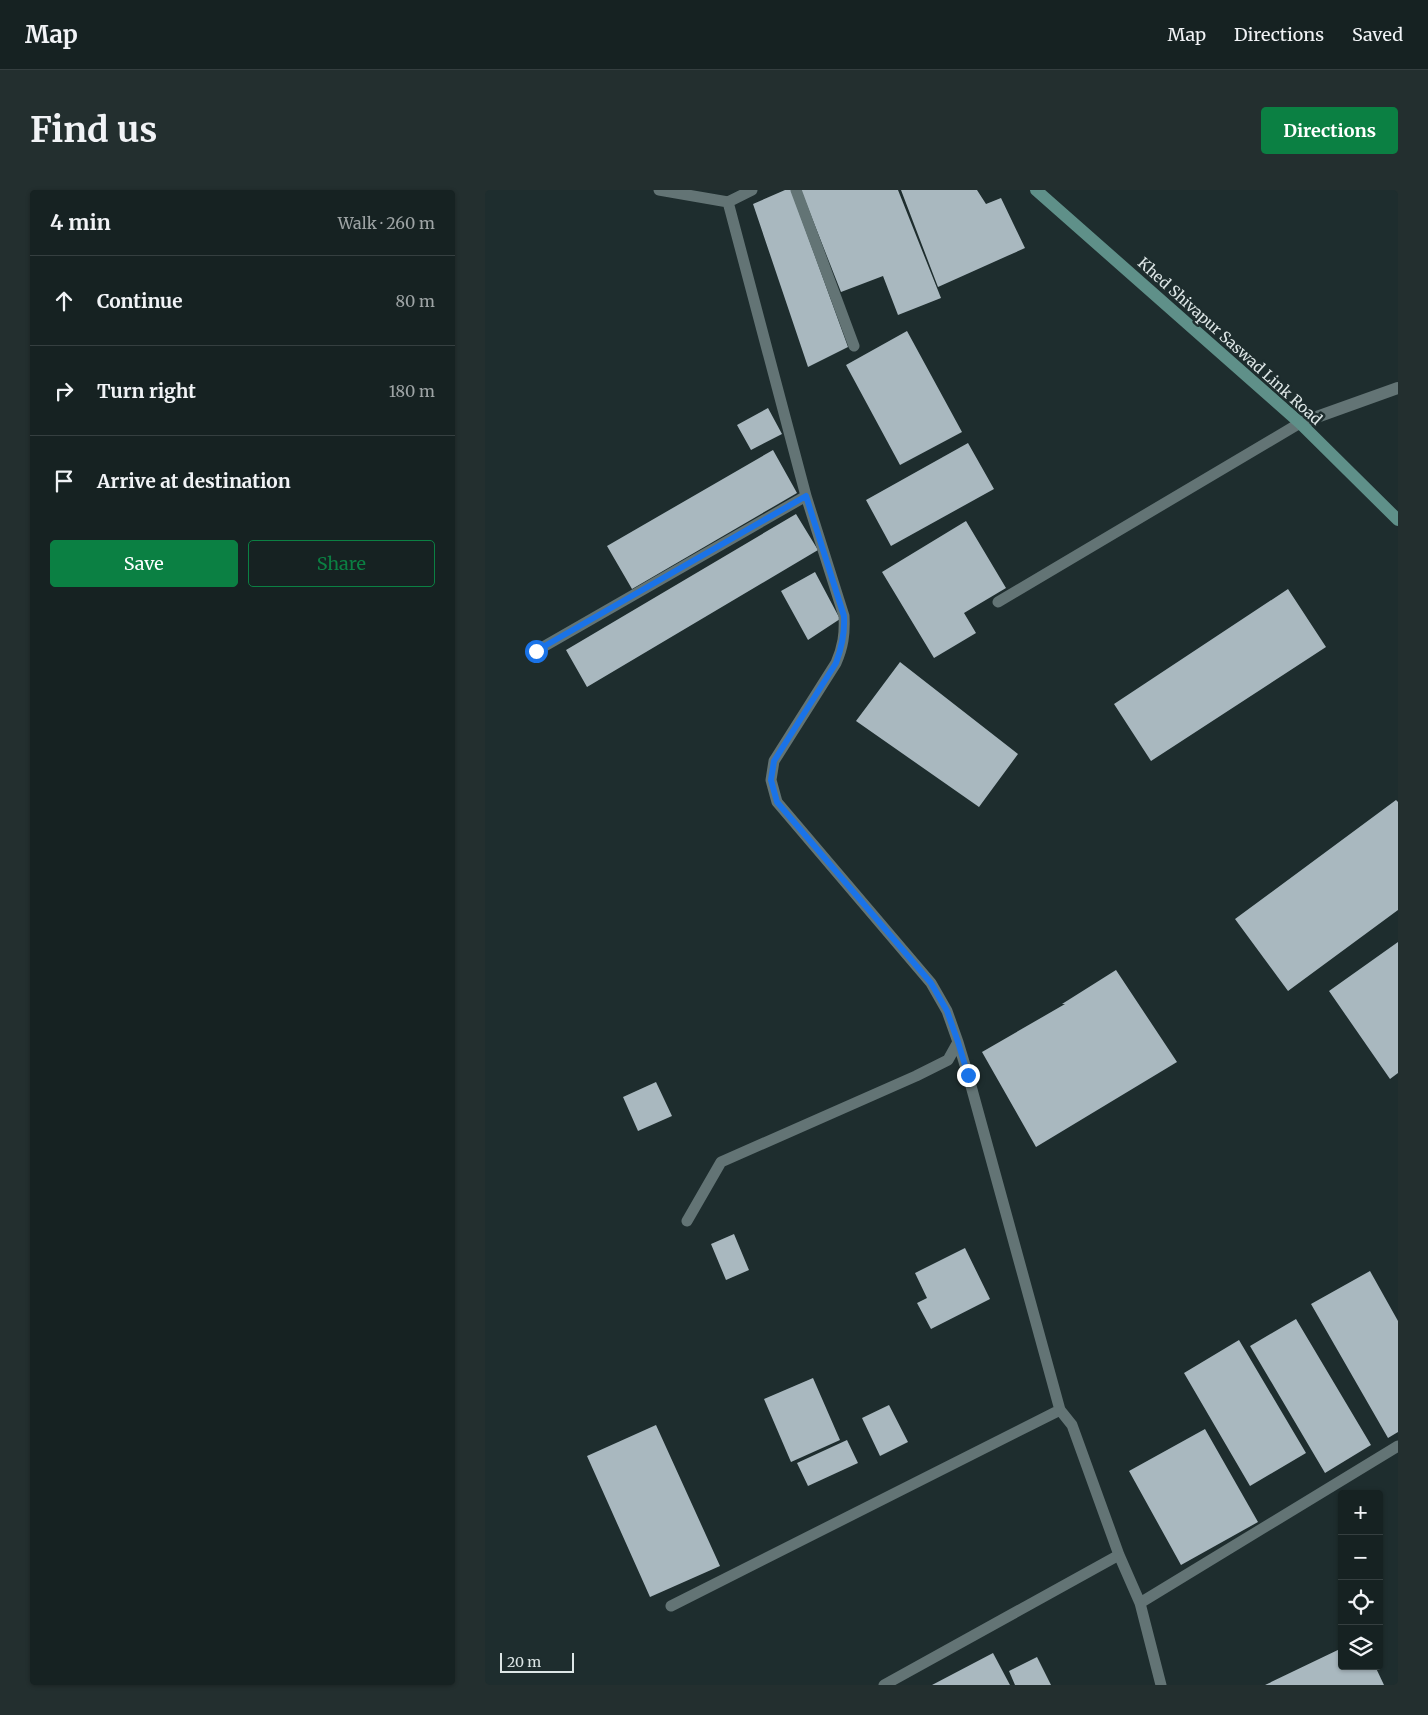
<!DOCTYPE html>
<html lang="en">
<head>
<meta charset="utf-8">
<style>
  body { margin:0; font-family:Merriweather,serif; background:#232f2f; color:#f1f3f6 }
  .controls { position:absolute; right:15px; bottom:15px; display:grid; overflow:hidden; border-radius:5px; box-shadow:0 1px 4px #0004 }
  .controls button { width:45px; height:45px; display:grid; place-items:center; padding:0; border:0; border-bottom:1px solid #353f40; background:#162222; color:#f1f3f6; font:25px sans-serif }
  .scale { position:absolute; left:15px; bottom:12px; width:74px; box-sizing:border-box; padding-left:5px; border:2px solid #dde6e6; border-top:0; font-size:14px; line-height:18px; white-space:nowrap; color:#dde6e6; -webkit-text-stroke:4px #1e2d2e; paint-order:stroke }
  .stop { position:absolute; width:15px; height:15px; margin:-11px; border:4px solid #1a73e8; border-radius:50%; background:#fff }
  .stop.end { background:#1a73e8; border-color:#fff; box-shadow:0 1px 5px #0008 }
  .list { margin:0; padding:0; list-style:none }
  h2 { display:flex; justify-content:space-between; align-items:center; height:65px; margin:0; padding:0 20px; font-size:21px }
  h2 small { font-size:16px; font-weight:400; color:#9ea4a5 }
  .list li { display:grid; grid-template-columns:32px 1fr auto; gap:15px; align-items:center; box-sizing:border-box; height:90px; padding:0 20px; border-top:1px solid #353f40 }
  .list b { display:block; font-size:19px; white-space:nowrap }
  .list em { font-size:16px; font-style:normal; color:#9ea4a5 }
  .actions { display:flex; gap:10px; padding:15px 20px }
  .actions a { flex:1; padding:11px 0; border:1px solid #0b8043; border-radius:5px; text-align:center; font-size:18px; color:#0b8043 }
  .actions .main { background:#0b8043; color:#fff }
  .icon { flex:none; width:28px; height:28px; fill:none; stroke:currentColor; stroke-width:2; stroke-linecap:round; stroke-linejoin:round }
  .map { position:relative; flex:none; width:913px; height:1495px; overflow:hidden; border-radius:5px }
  header { display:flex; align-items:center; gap:30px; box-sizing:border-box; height:70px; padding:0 25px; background:#162222; border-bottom:1px solid #353f40 }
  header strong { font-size:24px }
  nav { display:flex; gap:28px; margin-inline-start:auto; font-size:18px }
  .intro { display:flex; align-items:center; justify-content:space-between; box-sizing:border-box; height:120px; padding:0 30px }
  h1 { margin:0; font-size:35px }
  .button { padding:12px 22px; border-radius:5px; background:#0b8043; color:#fff; font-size:18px; font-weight:700 }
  main { display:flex; gap:30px; padding:0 30px }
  aside { flex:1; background:#162222; border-radius:5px; box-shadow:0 1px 4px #0004 }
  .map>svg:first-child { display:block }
  .building { fill:#a9b8bf }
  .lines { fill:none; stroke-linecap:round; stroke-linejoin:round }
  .service { stroke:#637475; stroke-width:11 }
  .tertiary { stroke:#637475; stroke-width:12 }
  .secondary { stroke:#5f9089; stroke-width:12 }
  .route { stroke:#1a73e8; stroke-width:6 }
  .labels { text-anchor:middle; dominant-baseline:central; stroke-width:5; stroke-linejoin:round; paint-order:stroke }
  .street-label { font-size:15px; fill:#dde6e6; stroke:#1e2d2e }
</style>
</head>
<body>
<header>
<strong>Map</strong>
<nav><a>Map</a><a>Directions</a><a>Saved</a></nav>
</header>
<div class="intro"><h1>Find us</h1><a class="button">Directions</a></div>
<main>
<aside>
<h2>4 min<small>Walk · 260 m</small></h2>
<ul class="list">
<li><svg class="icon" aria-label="ahead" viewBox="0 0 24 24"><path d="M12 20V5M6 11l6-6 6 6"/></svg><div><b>Continue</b></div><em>80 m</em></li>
<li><svg class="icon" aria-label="right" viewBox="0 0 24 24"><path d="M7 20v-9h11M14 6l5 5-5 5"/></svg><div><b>Turn right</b></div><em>180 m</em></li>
<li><svg class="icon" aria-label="arrive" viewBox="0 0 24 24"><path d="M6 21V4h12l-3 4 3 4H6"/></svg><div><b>Arrive at destination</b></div></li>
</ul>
<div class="actions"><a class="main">Save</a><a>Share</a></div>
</aside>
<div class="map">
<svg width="913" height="1495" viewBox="0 0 913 1495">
  <rect width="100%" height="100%" fill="#1e2d2e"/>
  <path class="building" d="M300,0H306L363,157L323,177L268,14Z
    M316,0H413L456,108L413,125L398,86L356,102Z
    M416,0H492L501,14L516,8L540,58L453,97Z
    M422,141L477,242L415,275L361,175Z
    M283,218L297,244L266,260L252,235Z
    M483,253L509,299L406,356L381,310Z
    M288,260L312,303L147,399L122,356Z
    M311,324L333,360L102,497L81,460Z
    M481,331L521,398L479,423L491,443L449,468L397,382Z
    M330,382L355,429L323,450L296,401Z
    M803,399L841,457L666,571L629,514Z
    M415,472L533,564L494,617L371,531Z
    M911,610L913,612V720L803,801L750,729Z
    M913,752V883L905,889L844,801Z
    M631,780L692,872L551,957L497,862L580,814H577Z
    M171,892L187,926L153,941L138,907Z
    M249,1044L264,1080L241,1090L226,1054Z
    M480,1058L505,1109L446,1139L432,1113L442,1108L430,1083Z
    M885,1081L913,1131V1242L903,1248L826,1114Z
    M811,1129L886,1255L840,1283L765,1156Z
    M754,1150L821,1263L765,1296L699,1183Z
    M328,1188L355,1250L306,1272L279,1209Z
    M404,1215L423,1252L395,1266L377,1228Z
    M171,1235L235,1376L165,1407L102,1266Z
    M720,1239L773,1332L696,1375L644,1281Z
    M362,1250L373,1273L323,1296L312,1273Z
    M857,1458V1476H890L899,1495H780Z
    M508,1463L525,1495H447Z
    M552,1467L566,1495H530L524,1481Z"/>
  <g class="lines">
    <path class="service" d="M174,0L243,12L267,0
      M311,0L369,156
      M243,12L321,306L359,426C360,444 358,457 351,473L289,571L286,590L292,612L446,793L462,821L473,852L483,885L575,1220L587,1235L634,1365L655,1413L676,1495
      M513,412L815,233
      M51,461L321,306
      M202,1031L236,972L431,886L463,870L473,852
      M655,1413L913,1256
      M186,1416L575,1220
      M399,1495L634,1365"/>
    <path class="tertiary" d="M815,233L913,198"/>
    <path class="secondary" d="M551,0L815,233L913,330"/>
  </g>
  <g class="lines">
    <path class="route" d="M51,461L321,306L359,426C360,444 357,457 351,473L289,571L286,590L292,612L446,793L462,821L473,852L483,885"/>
  </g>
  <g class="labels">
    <g class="street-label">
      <text transform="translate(745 151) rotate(42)">Khed Shivapur Saswad Link Road</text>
    </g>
  </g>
</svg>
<div class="controls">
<button>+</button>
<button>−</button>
<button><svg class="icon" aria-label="locate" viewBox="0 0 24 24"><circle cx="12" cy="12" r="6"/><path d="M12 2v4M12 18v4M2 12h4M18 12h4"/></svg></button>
<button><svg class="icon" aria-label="layers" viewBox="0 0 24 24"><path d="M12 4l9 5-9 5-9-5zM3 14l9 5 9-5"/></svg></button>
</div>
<div class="scale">20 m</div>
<div class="stop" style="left:51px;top:461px"></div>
<div class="stop end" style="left:483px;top:885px"></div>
</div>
</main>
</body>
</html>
